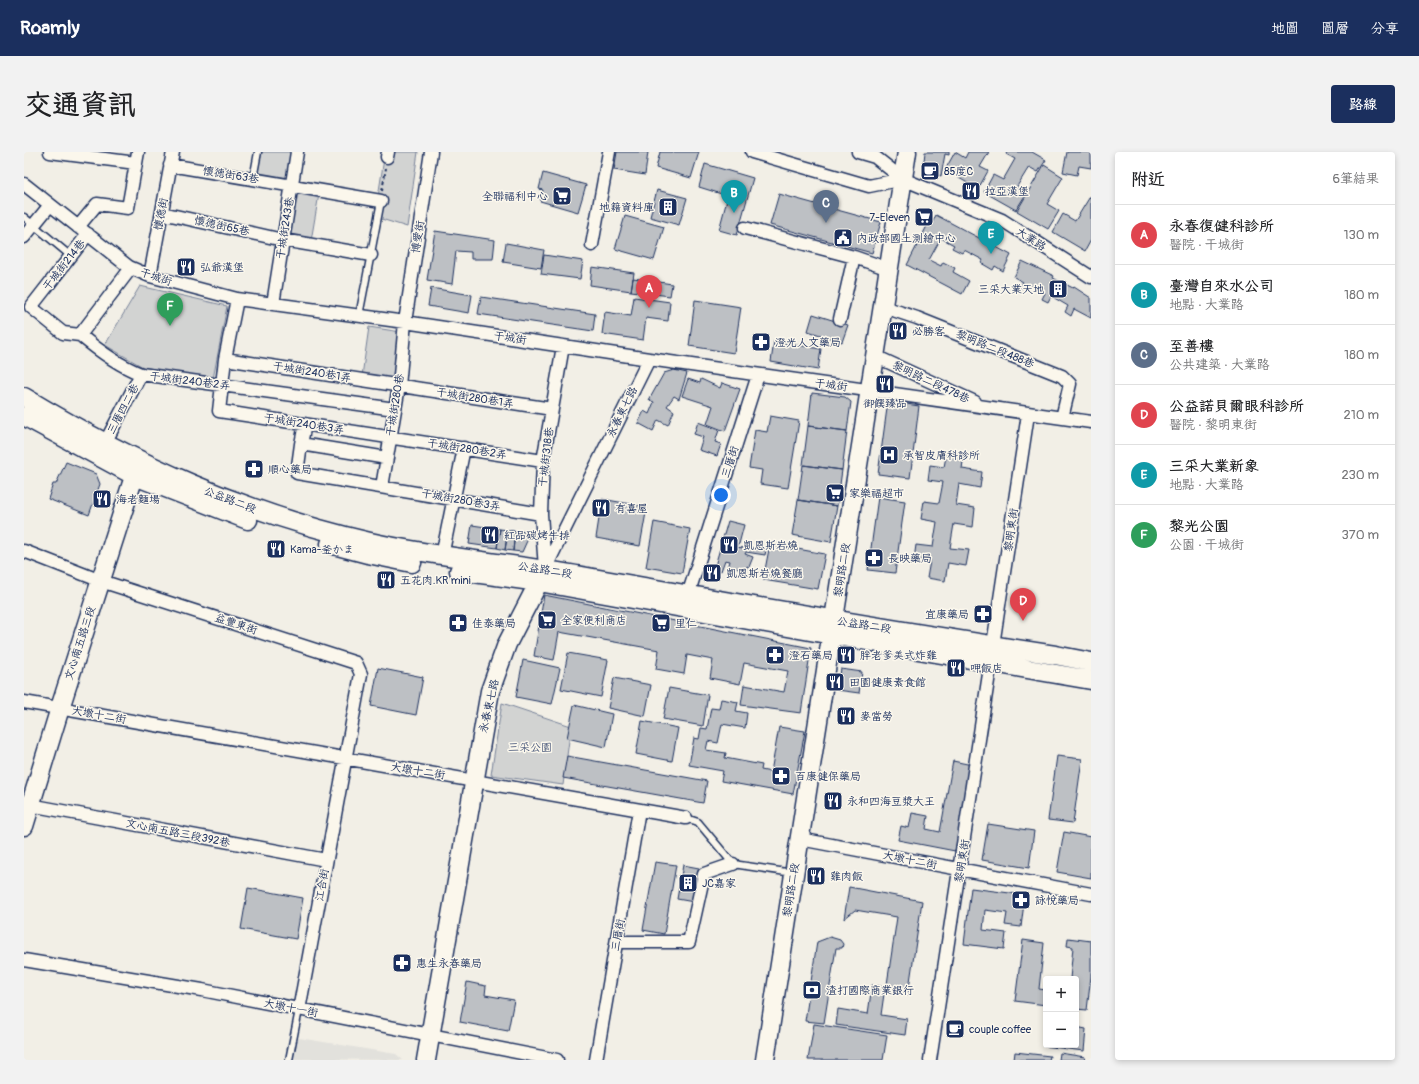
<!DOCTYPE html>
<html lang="zh-TW">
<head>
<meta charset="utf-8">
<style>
  body { margin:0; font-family:Pangolin,"LXGW WenKai TC","Klee One",sans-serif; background:#f2f2f2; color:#202124 }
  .controls { position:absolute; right:12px; bottom:12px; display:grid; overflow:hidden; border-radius:4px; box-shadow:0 2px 6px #0003 }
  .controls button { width:36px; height:36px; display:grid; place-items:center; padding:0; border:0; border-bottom:1px solid #e0e0e0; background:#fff; color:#202124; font:20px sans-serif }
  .you { position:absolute; left:697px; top:343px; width:14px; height:14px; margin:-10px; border:3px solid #fff; border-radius:50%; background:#1a73e8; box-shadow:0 0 0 6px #1a73e833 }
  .badge { display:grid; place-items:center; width:26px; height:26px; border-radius:50%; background:#1b2f5e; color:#fff; font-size:13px; font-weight:700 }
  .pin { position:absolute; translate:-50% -33px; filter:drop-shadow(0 1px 2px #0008) }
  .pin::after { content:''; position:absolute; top:21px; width:14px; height:12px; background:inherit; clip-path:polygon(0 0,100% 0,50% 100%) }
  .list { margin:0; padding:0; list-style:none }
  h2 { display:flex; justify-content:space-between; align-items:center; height:52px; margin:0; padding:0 16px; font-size:17px }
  h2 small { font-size:13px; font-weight:400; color:#757577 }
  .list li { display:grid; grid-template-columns:26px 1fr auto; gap:12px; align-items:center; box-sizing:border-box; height:60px; padding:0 16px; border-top:1px solid #e0e0e0 }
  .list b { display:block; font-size:15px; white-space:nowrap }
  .list p { margin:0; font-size:13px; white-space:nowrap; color:#757577 }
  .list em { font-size:13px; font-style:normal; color:#757577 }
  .map { position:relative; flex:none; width:1067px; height:908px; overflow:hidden; border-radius:4px }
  header { display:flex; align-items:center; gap:24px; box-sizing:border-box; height:56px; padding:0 20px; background:#1b2f5e; color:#fff }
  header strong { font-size:19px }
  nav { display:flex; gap:22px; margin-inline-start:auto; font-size:14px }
  .intro { display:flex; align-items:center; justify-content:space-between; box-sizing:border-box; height:96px; padding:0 24px }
  h1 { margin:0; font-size:28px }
  .button { padding:10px 18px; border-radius:4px; background:#1b2f5e; color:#fff; font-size:14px; font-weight:700 }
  main { display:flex; gap:24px; padding:0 24px }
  aside { flex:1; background:#fff; border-radius:4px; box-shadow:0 2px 6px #0003 }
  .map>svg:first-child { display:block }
  .built { fill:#e2e1dc }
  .green { fill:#d2d3d2; stroke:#768198 }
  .building { fill:#bdc0c4; stroke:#1b2f5e }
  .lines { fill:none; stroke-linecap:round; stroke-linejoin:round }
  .lane-casing { stroke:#1b2f5e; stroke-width:9 }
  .street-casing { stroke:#1b2f5e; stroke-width:15 }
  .secondary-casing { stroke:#1b2f5e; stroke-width:21 }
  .path { stroke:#1b2f5e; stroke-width:2; stroke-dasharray:4 3; stroke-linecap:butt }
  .lane { stroke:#fbf7ec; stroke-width:6 }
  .street { stroke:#fbf7ec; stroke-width:12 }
  .secondary { stroke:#fbf7ec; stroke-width:18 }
  .labels { text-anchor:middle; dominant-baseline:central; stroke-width:3; stroke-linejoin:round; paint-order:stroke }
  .poi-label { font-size:11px; fill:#1b2f5e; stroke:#fbf7ec; text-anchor:start }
  .street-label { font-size:11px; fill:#1b2f5e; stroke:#fbf7ec }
  .park-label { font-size:11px; fill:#49587b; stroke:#fbf7ec }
</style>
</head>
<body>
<header>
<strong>Roamly</strong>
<nav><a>地圖</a><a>圖層</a><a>分享</a></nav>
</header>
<div class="intro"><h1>交通資訊</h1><a class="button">路線</a></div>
<main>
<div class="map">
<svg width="1067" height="908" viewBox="0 0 1067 908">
  <rect width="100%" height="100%" fill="#f2efe6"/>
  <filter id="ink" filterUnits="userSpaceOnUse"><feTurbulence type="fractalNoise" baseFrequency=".025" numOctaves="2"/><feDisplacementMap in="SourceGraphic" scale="8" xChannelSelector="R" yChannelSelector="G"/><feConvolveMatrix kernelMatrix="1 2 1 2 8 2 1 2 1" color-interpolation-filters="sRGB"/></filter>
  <g filter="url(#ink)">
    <path class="built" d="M269,885L372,902L379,908L265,907Z"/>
    <path class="green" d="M238,0H269L265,28L233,23Z
      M361,0H394L383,75L351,65Z
      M270,38L295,42L287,89L262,85Z
      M116,134L203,154L189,227L119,215L81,193Z
      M345,175L377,180L373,228L338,224Z
      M478,551L547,574L539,633L467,623Z"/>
    <path class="building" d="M593,0H624L621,23L590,18Z
      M636,0H675L667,26L632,16Z
      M901,0H925V3L921,2L917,24L905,19L900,9Z
      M931,0L941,6L944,0H965L956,15L964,19L954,37L921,18Z
      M983,0H1008L1022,8L1014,20L1005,15L992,36L1002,42L992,58L960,40L969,23L979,28L991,7L982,2Z
      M1043,0H1067V16L1055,14L1053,23L1039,20Z
      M681,12L729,26L713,83L695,78L704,44L675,35Z
      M1020,13L1039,25L1023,52L1035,59L1024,77L993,59Z
      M519,21L562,33L554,60L516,49L519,38L515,37Z
      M633,38L663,46L655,73L626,65Z
      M755,42L857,70L848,101L746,73Z
      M1067,43V88L1061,99L1029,80L1039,62L1051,69Z
      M912,63L987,103L979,119L971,114L969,118L957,111L959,108L940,98L938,101L928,96L930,93L917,86L905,108L917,114L919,110L931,116L929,120L945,129L938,142L883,113L905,70L908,71Z
      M601,64L640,75L630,108L591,97Z
      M411,79L471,88L469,107H447V100L432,99L428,132L403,128Z
      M482,91L520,98L517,116L479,110Z
      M520,103L559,109L556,127L517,122Z
      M998,109L1030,124L1029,126L1049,136L1050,135L1067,146V166L1050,157L1047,164L1041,160L1044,154L1027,144L1024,150L1018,147L1021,141L1004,132L1001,138L996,135L999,130L990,125Z
      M568,115L610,121L607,139L566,133Z
      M609,126L648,132L646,144L607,139Z
      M407,136L448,143L445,161L404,154Z
      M457,145L571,162L569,179L454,162Z
      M610,145L646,150L644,169L622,166L619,188L578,182L581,160L607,164Z
      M671,148L717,155L710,201L665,194Z
      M789,162L824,173L818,190L784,179Z
      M750,189L797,197L794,218L747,210Z
      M650,218L663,221L655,247L650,244L643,254L650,259L644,273L634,268L629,279L614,271L620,259L625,262L630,250L625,248L640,221Z
      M664,227L676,231L677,227L696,236L698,231L716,237L701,279L683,272L689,254L658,244Z
      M788,241L821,245L827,250L823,279L784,274Z
      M864,249L895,254L886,326L854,322Z
      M746,264L775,269L764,336L736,332L738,318L725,316L731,278L743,280Z
      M674,270L695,278L691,290L697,292L693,304L675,298L679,285L670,282Z
      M784,274L823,279L818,318L779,313Z
      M923,299L940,302L938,317L958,320L956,336L935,332L932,353L951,356L949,375L930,372L926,396L945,398L942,414L924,411L921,429L903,426L906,409L890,407L892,393L909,395L913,370L897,367L900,349L915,351L919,330L904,328L906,313L920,315Z
      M42,310L72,322L76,332L65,363L24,347L29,332H32Z
      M779,313L818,318L813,354L774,348Z
      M854,345L881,349L871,421L844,418Z
      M578,347L623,355L616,394L572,386Z
      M774,348L813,354L807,390L768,383Z
      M704,369L720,373L715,392L710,395L742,398L741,403L722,400L721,402L729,405L725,415L723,414L721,420L710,415L707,420H703L706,409L701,408L697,419L690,417Z
      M630,370L666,377L658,421L622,415Z
      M448,373L476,377L473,396L445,392Z
      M476,377L484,378L481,398L473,396Z
      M484,378L491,379L489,399L481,398Z
      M491,379L507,380L498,400L489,399Z
      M746,392L801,402L794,437L739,428Z
      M520,443L787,496L777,561L717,553L720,533L760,540L764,519L720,511L716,532L686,526L689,508L663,503L660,522L632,517L635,498L535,480L530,508L510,504Z
      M544,501L584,508L577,545L537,537Z
      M499,508L536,516L528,552L492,545Z
      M354,516L399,525L392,563L347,554Z
      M817,517L838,520L835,541L813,538Z
      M590,526L627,533L621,564L584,556Z
      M645,536L684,543L679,574L639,567Z
      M697,547L714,550L712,559L723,561L721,576L698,572L694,591L684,589L682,598L702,601L701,606L738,613L737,618L747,620L755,575L781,579L769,642L697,629L699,619L665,613L670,586L675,587L677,576L683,577L687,556L695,557Z
      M550,553L588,562L582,595L543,586Z
      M618,569L654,576L648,609L612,602Z
      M543,604L683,629L679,651L539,626Z
      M1033,604L1058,607L1049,671L1024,668Z
      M929,609L948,613L931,699L874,688L877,674L885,676L888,661L904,664L902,677L916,680Z
      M964,672L1010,679L1005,716L958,708Z
      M1040,680L1067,685V726L1033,720Z
      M631,710L652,713L640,782L619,778Z
      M659,713L675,716L670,750L653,747Z
      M825,735L898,749L884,843L862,839L873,765L831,758L820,767Z
      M224,736L279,746L272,787L217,777Z
      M947,736L1001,743L997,775L981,773L983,761L961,758L959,778L982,781L980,797L940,792Z
      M806,785L816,788L819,792L818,796H812L800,871L781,869L793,790Z
      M1044,786L1067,789V824L1063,858L1052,857V827H1046L1049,795L1043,794Z
      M999,788L1020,791L1015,837L1022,838V853L991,849Z
      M443,830L462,834L461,843L490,848L484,879L436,870Z
      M848,833L861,835L857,863L883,867L881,883L812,873L814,857L844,862Z
      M790,872L863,883L859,908H784Z
      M1022,873V893H1052V875L1062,877L1060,899L1019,894Z
      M991,900L1026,904L1025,908H990Z
      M1036,901L1061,905L1060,908H1035Z"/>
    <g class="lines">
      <g class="lane-casing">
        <path id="lane" d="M229,27L234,0
          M0,65L48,105
          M335,164L357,49
          M662,666L674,670L709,712L769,721
          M265,908L275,858"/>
      </g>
      <g class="street-casing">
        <path id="street" d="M26,0L112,11
          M728,0L845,34L879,27
          M834,0L851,5L879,27L978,68L1067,125
          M363,5L364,0
          M146,13L357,49
          M0,32L105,115L126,124L213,147L381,170L625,207L1067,270
          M138,61L259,88L347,103
          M54,75L73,52L104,56L114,0
          M721,76L830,105L865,117
          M0,85L26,53
          M568,93L585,0
          M107,116L56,183C75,199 94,213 117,222L371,257
          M126,124L149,0
          M213,147L201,207L195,259L519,309
          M249,152L273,0
          M860,155L893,166L1038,224L1046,232L1038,266
          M816,167L830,105
          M56,183L39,181L7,155L64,82
          M851,204L951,250
          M201,207L528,257
          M281,272L277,292L363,306
          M81,291L117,222
          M277,292L273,321L517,362
          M358,335L375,234L381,170L407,0
          M0,399L77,429L332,511L337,522L275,858
          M418,404L440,296
          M521,416L517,362L519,309L539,194
          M521,417L625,207
          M664,443L734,223
          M969,493L1004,262
          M0,550L662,666
          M6,653L302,708
          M776,687L1067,742
          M593,790H665L680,722L709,712
          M0,808L178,838L533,908
          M572,908L615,658
          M906,908L967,509"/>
      </g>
      <g class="secondary-casing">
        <path id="secondary" d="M0,245C111,312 220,361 346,390C416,406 488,411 558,424C716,452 873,479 1031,503L1067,510
          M0,264L111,324L224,368
          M306,392L344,402L388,411
          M435,419L515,430L808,483L1067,528
          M0,674L36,556L114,312
          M402,908L466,539L483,492L520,420
          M741,908L883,0"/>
      </g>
      <path class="path" d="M358,39L362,16"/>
      <use href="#lane" class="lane"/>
      <use href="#street" class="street"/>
      <use href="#secondary" class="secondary"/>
    </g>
  </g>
  <defs>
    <g id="cafe-square" transform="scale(1)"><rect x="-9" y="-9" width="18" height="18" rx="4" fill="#1b2f5e" stroke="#fbf7ec"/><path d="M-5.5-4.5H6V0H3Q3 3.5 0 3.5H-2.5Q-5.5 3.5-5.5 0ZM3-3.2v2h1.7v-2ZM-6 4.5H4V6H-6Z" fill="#fff"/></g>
    <g id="restaurant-square" transform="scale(1)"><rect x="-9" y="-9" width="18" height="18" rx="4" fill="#1b2f5e" stroke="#fbf7ec"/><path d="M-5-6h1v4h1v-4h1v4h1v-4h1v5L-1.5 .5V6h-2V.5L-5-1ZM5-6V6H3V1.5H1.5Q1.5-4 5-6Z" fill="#fff"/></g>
    <g id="supermarket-square" transform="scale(1)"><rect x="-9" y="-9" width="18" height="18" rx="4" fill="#1b2f5e" stroke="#fbf7ec"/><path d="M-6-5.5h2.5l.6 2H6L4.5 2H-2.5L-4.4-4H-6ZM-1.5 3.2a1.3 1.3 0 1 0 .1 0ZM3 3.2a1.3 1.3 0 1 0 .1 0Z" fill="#fff"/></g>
    <g id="building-square" transform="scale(1)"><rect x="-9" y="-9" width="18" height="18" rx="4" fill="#1b2f5e" stroke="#fbf7ec"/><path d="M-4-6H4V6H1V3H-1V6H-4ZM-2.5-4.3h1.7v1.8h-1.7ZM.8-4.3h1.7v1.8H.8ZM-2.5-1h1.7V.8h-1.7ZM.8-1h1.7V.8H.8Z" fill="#fff"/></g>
    <g id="civic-square" transform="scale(1)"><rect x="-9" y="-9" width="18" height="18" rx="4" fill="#1b2f5e" stroke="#fbf7ec"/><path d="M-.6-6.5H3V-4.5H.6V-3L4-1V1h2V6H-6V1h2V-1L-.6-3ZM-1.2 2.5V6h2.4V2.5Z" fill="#fff"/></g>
    <g id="pharmacy-square" transform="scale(1)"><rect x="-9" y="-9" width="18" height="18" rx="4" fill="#1b2f5e" stroke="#fbf7ec"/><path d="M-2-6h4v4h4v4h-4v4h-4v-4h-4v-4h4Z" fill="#fff"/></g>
    <g id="hospital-square" transform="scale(1)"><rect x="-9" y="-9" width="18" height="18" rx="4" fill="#1b2f5e" stroke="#fbf7ec"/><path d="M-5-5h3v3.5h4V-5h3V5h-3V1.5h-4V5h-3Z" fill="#fff"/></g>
    <g id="bank-square" transform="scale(1)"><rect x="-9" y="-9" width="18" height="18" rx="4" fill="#1b2f5e" stroke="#fbf7ec"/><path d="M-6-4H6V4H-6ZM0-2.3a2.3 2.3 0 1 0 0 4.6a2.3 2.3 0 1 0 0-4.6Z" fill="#fff"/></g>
  </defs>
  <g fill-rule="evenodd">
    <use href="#cafe-square" x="906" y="19"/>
    <use href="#restaurant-square" x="947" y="39"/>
    <use href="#supermarket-square" x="538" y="44"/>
    <use href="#building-square" x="644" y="55"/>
    <use href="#supermarket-square" x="900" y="65"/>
    <use href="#civic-square" x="819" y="86"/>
    <use href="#restaurant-square" x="162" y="115"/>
    <use href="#building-square" x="1034" y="137"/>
    <use href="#restaurant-square" x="874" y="179"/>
    <use href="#pharmacy-square" x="737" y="190"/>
    <use href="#restaurant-square" x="861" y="232"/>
    <use href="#hospital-square" x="865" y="303"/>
    <use href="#pharmacy-square" x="230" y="317"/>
    <use href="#supermarket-square" x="811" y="341"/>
    <use href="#restaurant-square" x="78" y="347"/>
    <use href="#restaurant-square" x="577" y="356"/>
    <use href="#restaurant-square" x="466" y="383"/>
    <use href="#restaurant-square" x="705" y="393"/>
    <use href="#restaurant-square" x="252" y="397"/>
    <use href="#pharmacy-square" x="850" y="406"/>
    <use href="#restaurant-square" x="688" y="421"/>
    <use href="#restaurant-square" x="362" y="428"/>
    <use href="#pharmacy-square" x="959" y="462"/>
    <use href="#supermarket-square" x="523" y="468"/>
    <use href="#pharmacy-square" x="434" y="471"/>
    <use href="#supermarket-square" x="637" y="471"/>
    <use href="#pharmacy-square" x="751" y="503"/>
    <use href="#restaurant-square" x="822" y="503"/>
    <use href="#restaurant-square" x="932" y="516"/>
    <use href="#restaurant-square" x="811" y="530"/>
    <use href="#restaurant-square" x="822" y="564"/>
    <use href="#pharmacy-square" x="757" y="624"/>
    <use href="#restaurant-square" x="809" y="649"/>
    <use href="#restaurant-square" x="792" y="724"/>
    <use href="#building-square" x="664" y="731"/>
    <use href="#pharmacy-square" x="997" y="748"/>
    <use href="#pharmacy-square" x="378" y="811"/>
    <use href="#bank-square" x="788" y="838"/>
    <use href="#cafe-square" x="931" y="877"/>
  </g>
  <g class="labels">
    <g class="poi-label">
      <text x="920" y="19">85度C</text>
      <text x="961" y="39">拉亞漢堡</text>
      <text x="524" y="44" text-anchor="end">全聯福利中心</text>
      <text x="630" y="55" text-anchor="end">地籍資料庫</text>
      <text x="886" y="65" text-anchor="end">7-Eleven</text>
      <text x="833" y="86">內政部國土測繪中心</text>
      <text x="176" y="115">弘爺漢堡</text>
      <text x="1020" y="137" text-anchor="end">三采大業天地</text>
      <text x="888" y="179">必勝客</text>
      <text x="751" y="190">澄光人文藥局</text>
      <text x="861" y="251" text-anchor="middle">御饌臻品</text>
      <text x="879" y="303">承智皮膚科診所</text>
      <text x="244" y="317">順心藥局</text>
      <text x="825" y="341">家樂福超市</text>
      <text x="92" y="347">海老麵場</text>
      <text x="591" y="356">有喜屋</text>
      <text x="480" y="383">紅品碳烤牛排</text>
      <text x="719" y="393">凱恩斯岩燒</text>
      <text x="266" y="397">Kama-釜かま</text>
      <text x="864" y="406">長映藥局</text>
      <text x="702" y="421">凱恩斯岩燒餐廳</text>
      <text x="376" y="428">五花肉.KR mini</text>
      <text x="945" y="462" text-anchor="end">宜康藥局</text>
      <text x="537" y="468">全家便利商店</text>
      <text x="448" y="471">佳泰藥局</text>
      <text x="651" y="471">里仁</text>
      <text x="765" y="503">澄石藥局</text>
      <text x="836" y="503">胖老爹美式炸雞</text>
      <text x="946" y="516">呷飯店</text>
      <text x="825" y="530">田園健康素食館</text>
      <text x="836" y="564">麥當勞</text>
      <text x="771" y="624">百康健保藥局</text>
      <text x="823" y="649">永和四海豆漿大王</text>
      <text x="806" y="724">雞肉飯</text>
      <text x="678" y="731">JC嘉家</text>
      <text x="1011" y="748">詠悅藥局</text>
      <text x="392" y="811">惠生永春藥局</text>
      <text x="802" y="838">渣打國際商業銀行</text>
      <text x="945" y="877">couple coffee</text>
    </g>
    <g class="street-label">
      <text transform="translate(207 23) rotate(9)">懷德街63巷</text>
      <text transform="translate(137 62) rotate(-80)">懷德街</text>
      <text transform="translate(198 74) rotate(12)">懷德街65巷</text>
      <text transform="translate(261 76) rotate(-81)">干城街243巷</text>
      <text transform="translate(394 85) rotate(-81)">博愛街</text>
      <text transform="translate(1007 87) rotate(33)">大業路</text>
      <text transform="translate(40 113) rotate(-52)">干城街214巷</text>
      <text transform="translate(132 125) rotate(19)">干城街</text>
      <text transform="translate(486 186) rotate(9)">干城街</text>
      <text transform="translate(971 197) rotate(22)">黎明路二段488巷</text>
      <text transform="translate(288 220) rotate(9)">干城街240巷1弄</text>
      <text transform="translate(166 229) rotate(7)">干城街240巷2弄</text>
      <text transform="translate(907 230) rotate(25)">黎明路二段478巷</text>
      <text transform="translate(807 233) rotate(8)">干城街</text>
      <text transform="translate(451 246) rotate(9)">干城街280巷1弄</text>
      <text transform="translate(371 253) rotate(-81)">干城街280巷</text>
      <text transform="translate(99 257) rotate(-62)">三厝四二巷</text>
      <text transform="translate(598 260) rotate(-64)">永春東七路</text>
      <text transform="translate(280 272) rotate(9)">干城街240巷3弄</text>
      <text transform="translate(443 297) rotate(9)">干城街280巷2弄</text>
      <text transform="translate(522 305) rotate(-83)">干城街318巷</text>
      <text transform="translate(706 310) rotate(-72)">三厝街</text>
      <text transform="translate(206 348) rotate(21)">公益路二段</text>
      <text transform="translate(437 348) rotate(10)">干城街280巷3弄</text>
      <text transform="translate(987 378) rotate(-82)">黎明東街</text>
      <text transform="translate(521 418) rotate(9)">公益路二段</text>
      <text transform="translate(818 418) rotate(-81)">黎明路二段</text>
      <text transform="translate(212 472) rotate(18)">益豐東街</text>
      <text transform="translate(840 473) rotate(9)">公益路二段</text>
      <text transform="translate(56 491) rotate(-72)">文心南五路三段</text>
      <text transform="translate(465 554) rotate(-77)">永春東七路</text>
      <text transform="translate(75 563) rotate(10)">大墩十二街</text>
      <text transform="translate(394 619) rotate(9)">大墩十二街</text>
      <text transform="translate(154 681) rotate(11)">文心南五路三段392巷</text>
      <text transform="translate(886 708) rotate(11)">大墩十二街</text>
      <text transform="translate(938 709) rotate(-81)">黎明東街</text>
      <text transform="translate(298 733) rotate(-80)">江合街</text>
      <text transform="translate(767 738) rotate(-81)">黎明路二段</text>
      <text transform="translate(594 783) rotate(-80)">三厝街</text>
      <text transform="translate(267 856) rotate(11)">大墩十一街</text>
    </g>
    <g class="park-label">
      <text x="506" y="595">三采公園</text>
    </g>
  </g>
</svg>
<div class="controls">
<button>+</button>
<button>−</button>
</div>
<div class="you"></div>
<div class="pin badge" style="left:625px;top:156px;background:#e0444e">A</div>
<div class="pin badge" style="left:710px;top:61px;background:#0f9aa8">B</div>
<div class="pin badge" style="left:802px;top:71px;background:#5c6f8a">C</div>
<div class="pin badge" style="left:999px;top:469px;background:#e0444e">D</div>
<div class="pin badge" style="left:967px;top:102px;background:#0f9aa8">E</div>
<div class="pin badge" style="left:146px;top:174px;background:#2e9e5b">F</div>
</div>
<aside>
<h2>附近<small>6筆結果</small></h2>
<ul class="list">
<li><span class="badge" style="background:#e0444e">A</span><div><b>永春復健科診所</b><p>醫院 · 干城街</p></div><em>130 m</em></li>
<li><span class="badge" style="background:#0f9aa8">B</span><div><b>臺灣自來水公司</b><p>地點 · 大業路</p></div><em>180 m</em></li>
<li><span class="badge" style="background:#5c6f8a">C</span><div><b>至善樓</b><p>公共建築 · 大業路</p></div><em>180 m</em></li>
<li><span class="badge" style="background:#e0444e">D</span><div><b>公益諾貝爾眼科診所</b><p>醫院 · 黎明東街</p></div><em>210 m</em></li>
<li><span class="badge" style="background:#0f9aa8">E</span><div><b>三采大業新象</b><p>地點 · 大業路</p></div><em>230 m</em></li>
<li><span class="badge" style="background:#2e9e5b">F</span><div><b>黎光公園</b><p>公園 · 干城街</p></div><em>370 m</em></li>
</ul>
</aside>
</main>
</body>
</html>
